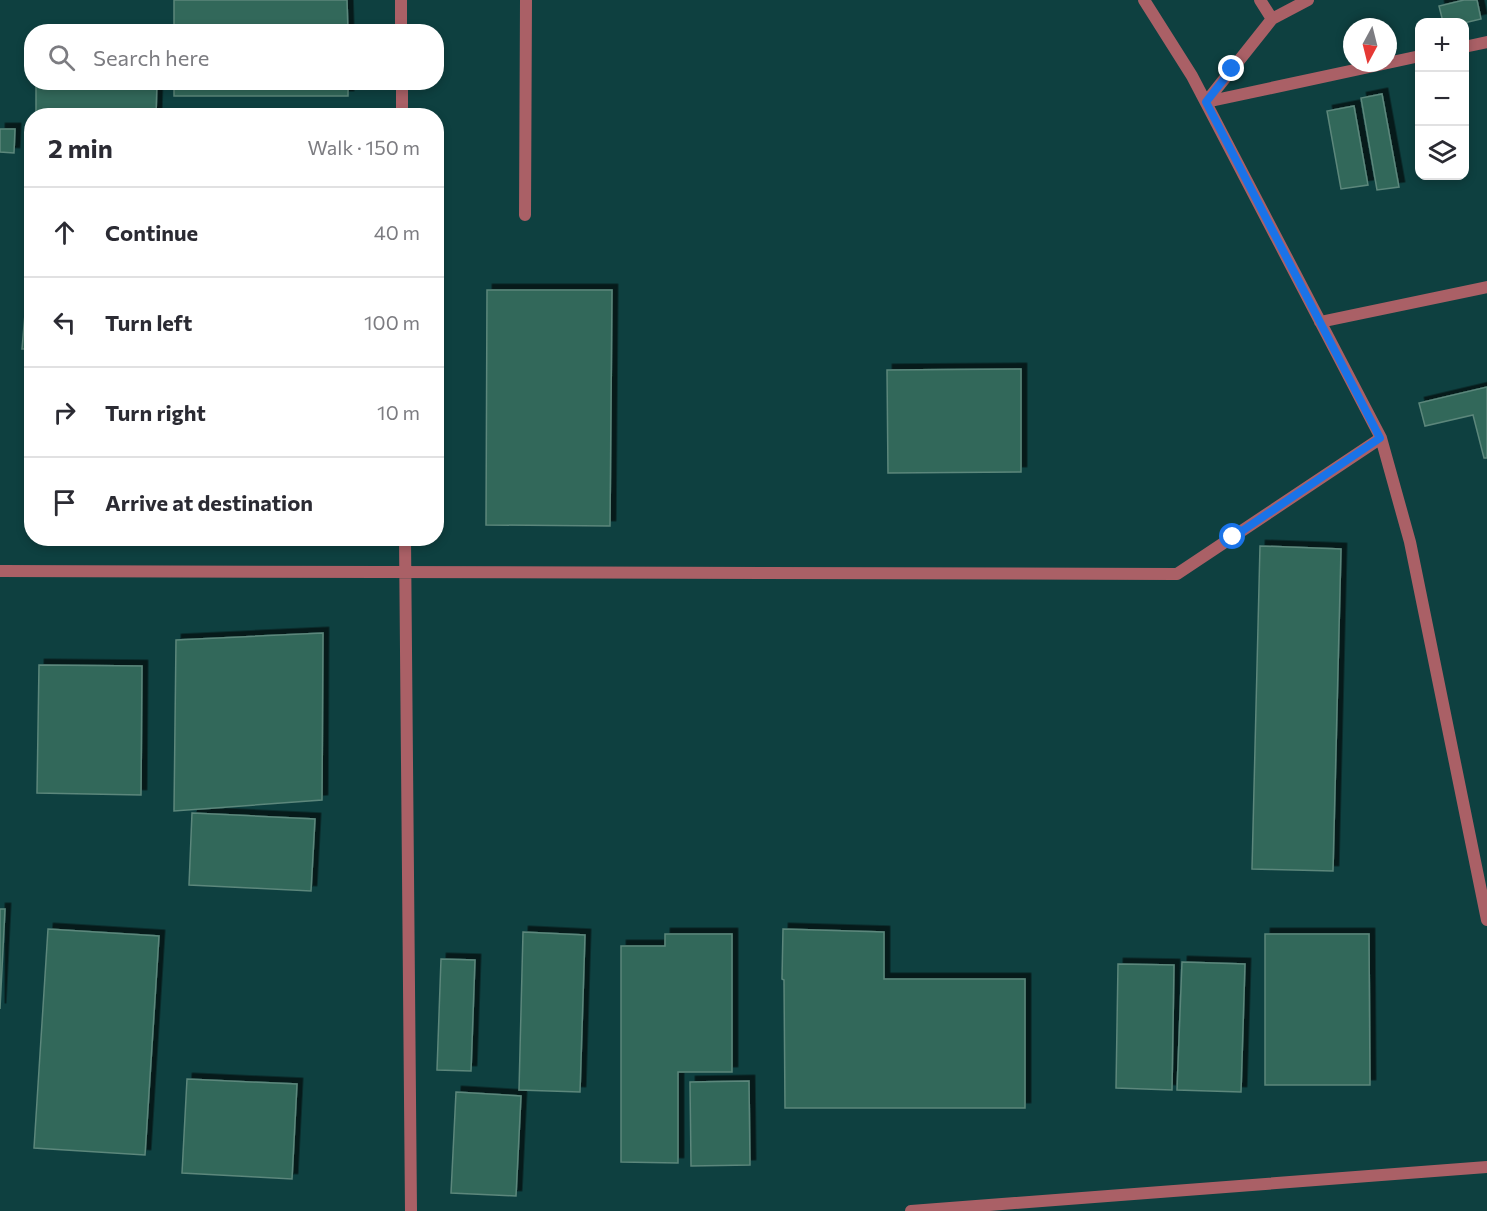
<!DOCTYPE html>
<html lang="en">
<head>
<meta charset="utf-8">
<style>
  body { margin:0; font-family:Commissioner,sans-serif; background:#f7f7f7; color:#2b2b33 }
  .controls { position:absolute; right:18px; top:18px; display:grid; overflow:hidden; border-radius:12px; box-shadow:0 3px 9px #0003 }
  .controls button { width:54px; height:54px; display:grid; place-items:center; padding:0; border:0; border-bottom:2px solid #e1e1e2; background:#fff; color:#2b2b33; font:30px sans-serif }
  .compass { position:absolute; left:1343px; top:18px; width:54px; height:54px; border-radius:50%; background:#fff; box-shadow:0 3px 9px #0003; rotate:187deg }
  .stop { position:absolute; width:18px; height:18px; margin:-14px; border:4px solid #1a73e8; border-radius:50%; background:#fff }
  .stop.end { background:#1a73e8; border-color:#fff; box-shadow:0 2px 6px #0008 }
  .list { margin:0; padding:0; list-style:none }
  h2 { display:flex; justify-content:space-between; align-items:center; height:78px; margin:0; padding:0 24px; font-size:26px }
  h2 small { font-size:20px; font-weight:400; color:#7c7c81 }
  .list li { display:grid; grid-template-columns:39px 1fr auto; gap:18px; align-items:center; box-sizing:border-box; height:90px; padding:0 24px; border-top:2px solid #e1e1e2 }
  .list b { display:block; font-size:22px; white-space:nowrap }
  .list em { font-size:20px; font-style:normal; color:#7c7c81 }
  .icon { flex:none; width:33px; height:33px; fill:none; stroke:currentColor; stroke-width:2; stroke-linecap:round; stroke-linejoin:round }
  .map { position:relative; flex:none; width:1487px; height:1211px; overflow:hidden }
  .search { position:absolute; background:#fff; box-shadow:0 3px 9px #0003; left:24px; top:24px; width:420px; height:66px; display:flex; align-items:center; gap:15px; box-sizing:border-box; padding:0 21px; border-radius:24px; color:#7c7c81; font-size:22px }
  .panel { position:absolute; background:#fff; box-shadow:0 3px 9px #0003; left:24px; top:108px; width:420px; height:438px; border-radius:24px }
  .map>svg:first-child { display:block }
  .building { fill:#32675a; stroke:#5c877b; stroke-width:1.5; filter:url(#shadow) }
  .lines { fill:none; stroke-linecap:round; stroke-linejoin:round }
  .lane { stroke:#aa6066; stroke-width:12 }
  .street { stroke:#aa6066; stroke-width:12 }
  .route { stroke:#1a73e8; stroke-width:8 }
</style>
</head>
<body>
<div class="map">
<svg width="1487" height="1211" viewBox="0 0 1487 1211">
  <defs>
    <filter id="shadow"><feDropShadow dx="5.5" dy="-5.5" stdDeviation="0" flood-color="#0009"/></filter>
  </defs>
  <rect width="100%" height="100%" fill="#0e4040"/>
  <path class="building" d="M174,0H347L348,32H174Z
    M1464,0H1477L1481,19L1464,23L1443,22L1439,6Z
    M36,82H157L156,116H36Z
    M174,82H348V96H174Z
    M1382,94L1399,187L1377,190L1361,98Z
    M1354,106L1368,185L1341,189L1327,111Z
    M0,129H15L14,153L0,152Z
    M487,290H612L610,526L486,525Z
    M25,314L32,315V349H22Z
    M1021,369V472L888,473L887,370Z
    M1487,387V458H1484L1473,415L1425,426L1419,403Z
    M1260,546L1341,549L1333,871L1252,869Z
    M323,633L322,800L174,811L176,640Z
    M39,665L142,666L141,795L37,793Z
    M192,813L315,819L311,891L189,885Z
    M0,909H5L0,1009Z
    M48,929L159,936L145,1155L34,1148Z
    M783,929L884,932V979H1025V1108H785L784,980L782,979Z
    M523,932L585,935L580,1092L519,1090Z
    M665,934H732V1072H678V1163L621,1162V946H665Z
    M1265,934H1369L1370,1085H1265Z
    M441,959L475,960L471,1071L437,1070Z
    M1182,962L1245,964L1241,1092L1177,1090Z
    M1118,964L1174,965L1172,1090L1116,1088Z
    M187,1079L297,1084L292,1179L182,1173Z
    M749,1081L750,1165L691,1166L690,1082Z
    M456,1092L521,1096L516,1196L451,1193Z"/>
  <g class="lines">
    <path class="lane" d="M525,215L526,0"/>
    <path class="street" d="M401,0V32
      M1144,0L1192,76L1381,438L1410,542L1487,920
      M1260,0L1272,19
      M1464,47L1487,42
      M402,82V116
      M1206,102L1420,56
      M1206,102L1272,19L1308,0
      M1320,322L1487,287
      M405,538L411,1211
      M0,571L1177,574L1381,438
      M911,1211L1487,1167"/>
  </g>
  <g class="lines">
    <path class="route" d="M1232,69L1206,102L1380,438L1233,537"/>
  </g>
</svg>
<div class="controls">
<button>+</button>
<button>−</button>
<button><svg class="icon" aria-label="layers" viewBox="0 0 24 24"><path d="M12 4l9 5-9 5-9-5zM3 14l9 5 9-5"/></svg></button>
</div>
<svg class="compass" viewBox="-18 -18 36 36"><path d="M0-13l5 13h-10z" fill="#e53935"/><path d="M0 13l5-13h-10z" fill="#7c7c81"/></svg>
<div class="stop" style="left:1233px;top:537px"></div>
<div class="stop end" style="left:1232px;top:69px"></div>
<div class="search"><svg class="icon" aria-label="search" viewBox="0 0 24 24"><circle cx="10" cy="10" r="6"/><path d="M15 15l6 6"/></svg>Search here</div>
<section class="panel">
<h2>2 min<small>Walk · 150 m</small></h2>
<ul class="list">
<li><svg class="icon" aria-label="ahead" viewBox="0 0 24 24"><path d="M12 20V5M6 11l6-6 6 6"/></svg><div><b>Continue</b></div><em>40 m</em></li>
<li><svg class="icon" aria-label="left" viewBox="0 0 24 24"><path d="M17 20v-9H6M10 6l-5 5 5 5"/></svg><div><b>Turn left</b></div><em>100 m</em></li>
<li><svg class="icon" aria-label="right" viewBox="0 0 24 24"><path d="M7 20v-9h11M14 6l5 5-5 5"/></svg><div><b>Turn right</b></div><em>10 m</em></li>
<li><svg class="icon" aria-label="arrive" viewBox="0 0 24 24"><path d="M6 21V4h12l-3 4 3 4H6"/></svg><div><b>Arrive at destination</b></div></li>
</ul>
</section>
</div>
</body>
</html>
